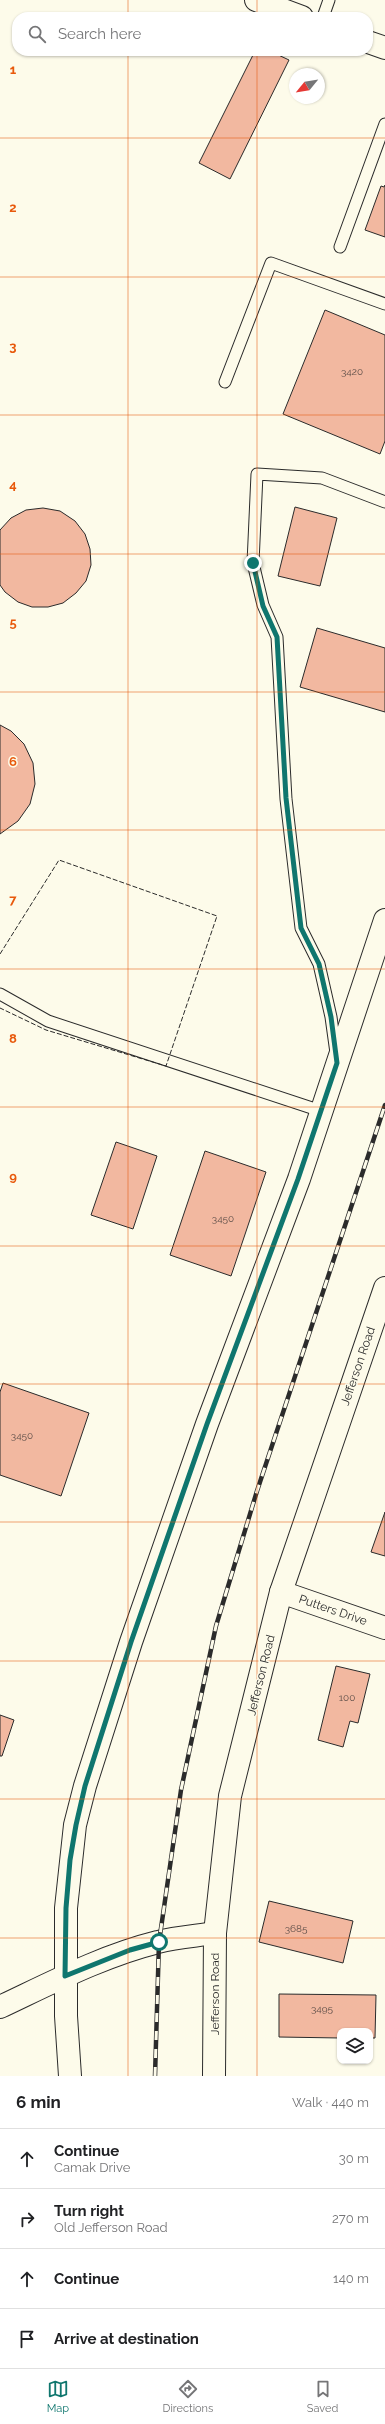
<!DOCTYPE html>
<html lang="en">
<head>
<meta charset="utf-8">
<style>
  body { margin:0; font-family:Raleway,sans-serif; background:#f6f6f6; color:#202124 }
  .controls { position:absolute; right:12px; bottom:12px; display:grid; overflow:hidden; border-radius:8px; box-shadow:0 1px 3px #0004 }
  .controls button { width:36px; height:36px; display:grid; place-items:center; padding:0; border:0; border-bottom:1px solid #e0e0e0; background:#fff; color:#202124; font:20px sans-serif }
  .compass { position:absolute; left:289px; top:68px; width:36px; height:36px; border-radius:50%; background:#fff; box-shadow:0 1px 3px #0004; rotate:240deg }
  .stop { position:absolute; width:12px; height:12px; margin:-9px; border:3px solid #0f766e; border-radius:50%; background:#fff }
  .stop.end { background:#0f766e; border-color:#fff; box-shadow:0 1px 4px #0008 }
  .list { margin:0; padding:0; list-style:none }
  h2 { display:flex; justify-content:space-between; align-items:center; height:52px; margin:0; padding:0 16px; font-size:17px }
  h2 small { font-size:13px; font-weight:400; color:#757577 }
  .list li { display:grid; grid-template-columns:26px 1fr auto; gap:12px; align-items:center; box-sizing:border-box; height:60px; padding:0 16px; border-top:1px solid #e0e0e0 }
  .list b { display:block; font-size:15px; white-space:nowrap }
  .list p { margin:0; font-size:13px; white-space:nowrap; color:#757577 }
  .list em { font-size:13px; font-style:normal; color:#757577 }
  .icon { flex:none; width:22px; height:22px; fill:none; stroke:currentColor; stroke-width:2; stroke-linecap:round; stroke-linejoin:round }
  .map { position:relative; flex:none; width:385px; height:2076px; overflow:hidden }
  .search { position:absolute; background:#fff; box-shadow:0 1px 3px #0004; left:12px; right:12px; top:12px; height:44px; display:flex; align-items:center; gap:10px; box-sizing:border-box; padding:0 14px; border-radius:16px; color:#757577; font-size:15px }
  .sheet { height:292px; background:#fff }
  nav { display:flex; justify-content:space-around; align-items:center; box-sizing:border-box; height:56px; border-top:1px solid #e0e0e0; background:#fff; font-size:11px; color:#757577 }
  nav a { display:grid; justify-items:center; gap:2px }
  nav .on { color:#0f766e }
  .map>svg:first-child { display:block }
  .building { fill:#f2b8a0; stroke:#2b2b2b }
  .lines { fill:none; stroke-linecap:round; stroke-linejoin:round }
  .lane-casing { stroke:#2b2b2b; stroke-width:13 }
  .street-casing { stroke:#2b2b2b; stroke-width:24 }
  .highway-casing { stroke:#2b2b2b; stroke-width:24 }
  .lane { stroke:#fdfbea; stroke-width:11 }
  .street { stroke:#fdfbea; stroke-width:22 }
  .highway { stroke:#fdfbea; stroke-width:22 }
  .rail-casing { stroke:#2b2b2b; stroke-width:4.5 }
  .rail { stroke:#fdfbea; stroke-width:3; stroke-dasharray:9; stroke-linecap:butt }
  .fence { stroke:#2b2b2b; stroke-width:1; stroke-dasharray:5 2; stroke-linecap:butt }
  .route { stroke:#0f766e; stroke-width:5 }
  .grid { fill:none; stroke:#e8590c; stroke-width:1; stroke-opacity:0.55 }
  .labels { text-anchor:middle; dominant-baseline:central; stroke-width:3; stroke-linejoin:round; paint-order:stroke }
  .number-label { font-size:10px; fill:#5d4e48 }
  .street-label { font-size:12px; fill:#2b2b2b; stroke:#fdfbea }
  .grid-label { font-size:13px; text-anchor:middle; font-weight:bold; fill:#e8590c; stroke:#fdfbea; stroke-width:3; stroke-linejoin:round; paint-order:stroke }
</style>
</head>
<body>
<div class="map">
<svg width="385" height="2076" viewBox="0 0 385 2076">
  <rect width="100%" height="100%" fill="#fdfbea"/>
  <path class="building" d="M255,51H270L289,60L230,179L199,163Z
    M385,185V237L365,230L381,186L384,187Z
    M325,310L385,335V441L380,454L283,414Z
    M295,507L337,518L320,586L278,576Z
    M43,508L60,511L75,521L85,534L90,549L91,565L86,581L76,593L63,603L48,607H32L18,602L5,592L0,585V530L11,518L26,510Z
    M317,628L385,648V712L300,687Z
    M0,725L11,731L24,744L33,763L35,784L30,804L18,821L0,834Z
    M116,1142L157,1156L133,1229L91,1215Z
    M205,1151L266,1172L231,1276L170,1255Z
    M3,1383L89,1413L61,1496L0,1475V1392Z
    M385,1512V1556L371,1552Z
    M336,1666L370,1674L358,1723L350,1721L343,1747L318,1740Z
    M0,1715L14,1720L2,1756H0Z
    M269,1901L353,1921L343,1963L259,1942Z
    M279,1994L376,1995L375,2038H370V2031H340V2038L279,2037Z"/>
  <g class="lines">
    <g class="lane-casing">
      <path id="lane" d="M323,17L329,0
        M340,247L385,124
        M225,382L271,263L385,304
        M0,994L48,1021L321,1111
        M336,1053L331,1017L319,964L301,928L286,799L277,637L263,605L253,563L257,474L322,478L385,502"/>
    </g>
    <g class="street-casing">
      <path id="street" d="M256,0L302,17
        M368,42L385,48
        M281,1592L385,1628
        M0,2007C51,1983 102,1956 158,1942C176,1937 196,1936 215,1933
        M70,2076L66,2016V1908L75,1825L85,1786L131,1642L207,1424L299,1179L385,920"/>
    </g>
    <g class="highway-casing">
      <path id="highway" d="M214,2076L215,1933L230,1796L281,1592L385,1288"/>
    </g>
    <use href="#lane" class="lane"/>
    <use href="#street" class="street"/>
    <use href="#highway" class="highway"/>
    <g class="rail-casing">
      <path id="rail" d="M155,2076L159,1942L181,1790L216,1626L257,1491L385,1105"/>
    </g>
    <use href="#rail" class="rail"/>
    <path class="fence" d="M0,954L59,860L217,916L166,1066L46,1030L0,1008"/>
  </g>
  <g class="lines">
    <path class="route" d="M159,1942L130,1950L65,1976L66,1908L70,1860L76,1825L85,1786L131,1642L207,1424L298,1179L337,1063L331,1017L319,964L301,928L286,798L277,637L263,606L253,563"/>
  </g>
  <path class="grid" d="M128,0V17M257,0V17M128,51V2076M257,51V2076M0,138H385M0,277H385M0,415H385M0,554H385M0,692H385M0,830H385M0,969H385M0,1107H385M0,1246H385M0,1384H385M0,1522H385M0,1661H385M0,1799H385M0,1938H385"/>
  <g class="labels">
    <g class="number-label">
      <text x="352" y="371">3420</text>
      <text x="223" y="1218">3450</text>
      <text x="22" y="1435">3450</text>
      <text x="347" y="1697">100</text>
      <text x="296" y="1928">3685</text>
      <text x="322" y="2008">3495</text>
    </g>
    <g class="street-label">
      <text transform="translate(358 1366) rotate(-71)">Jefferson Road</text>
      <text transform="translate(333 1610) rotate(19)">Putters Drive</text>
      <text transform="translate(261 1675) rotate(-76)">Jefferson Road</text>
      <text transform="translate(215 1994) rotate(-90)">Jefferson Road</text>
    </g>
  </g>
  <g class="grid-label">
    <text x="13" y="74">1</text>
    <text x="13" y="212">2</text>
    <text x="13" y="351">3</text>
    <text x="13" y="489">4</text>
    <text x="13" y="627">5</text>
    <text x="13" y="766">6</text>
    <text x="13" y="904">7</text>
    <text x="13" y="1043">8</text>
    <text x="13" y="1181">9</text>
  </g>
</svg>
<div class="controls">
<button><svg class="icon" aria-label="layers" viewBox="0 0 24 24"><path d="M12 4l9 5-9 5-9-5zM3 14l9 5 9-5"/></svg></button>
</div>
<svg class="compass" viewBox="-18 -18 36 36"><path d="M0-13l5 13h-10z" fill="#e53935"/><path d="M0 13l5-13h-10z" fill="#757577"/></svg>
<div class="stop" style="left:159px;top:1942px"></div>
<div class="stop end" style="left:253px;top:563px"></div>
<div class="search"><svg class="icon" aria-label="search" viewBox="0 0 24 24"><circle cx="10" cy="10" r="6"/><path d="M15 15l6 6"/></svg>Search here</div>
</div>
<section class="sheet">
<h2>6 min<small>Walk · 440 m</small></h2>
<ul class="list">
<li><svg class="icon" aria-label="ahead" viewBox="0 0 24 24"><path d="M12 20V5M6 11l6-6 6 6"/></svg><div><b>Continue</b><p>Camak Drive</p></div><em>30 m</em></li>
<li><svg class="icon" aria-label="right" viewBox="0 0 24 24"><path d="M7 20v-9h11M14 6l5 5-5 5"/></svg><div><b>Turn right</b><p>Old Jefferson Road</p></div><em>270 m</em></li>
<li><svg class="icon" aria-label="ahead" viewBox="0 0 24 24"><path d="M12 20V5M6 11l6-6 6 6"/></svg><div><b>Continue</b></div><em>140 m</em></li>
<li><svg class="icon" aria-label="arrive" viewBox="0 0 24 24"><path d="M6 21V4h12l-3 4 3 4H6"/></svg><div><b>Arrive at destination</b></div></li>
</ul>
</section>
<nav>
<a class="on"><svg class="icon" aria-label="map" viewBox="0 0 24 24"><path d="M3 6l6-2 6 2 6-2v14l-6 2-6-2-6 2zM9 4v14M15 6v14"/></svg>Map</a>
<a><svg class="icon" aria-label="directions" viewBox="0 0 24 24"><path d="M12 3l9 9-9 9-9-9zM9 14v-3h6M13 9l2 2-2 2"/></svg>Directions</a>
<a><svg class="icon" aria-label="saved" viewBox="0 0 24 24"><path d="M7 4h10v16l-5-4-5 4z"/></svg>Saved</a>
</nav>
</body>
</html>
